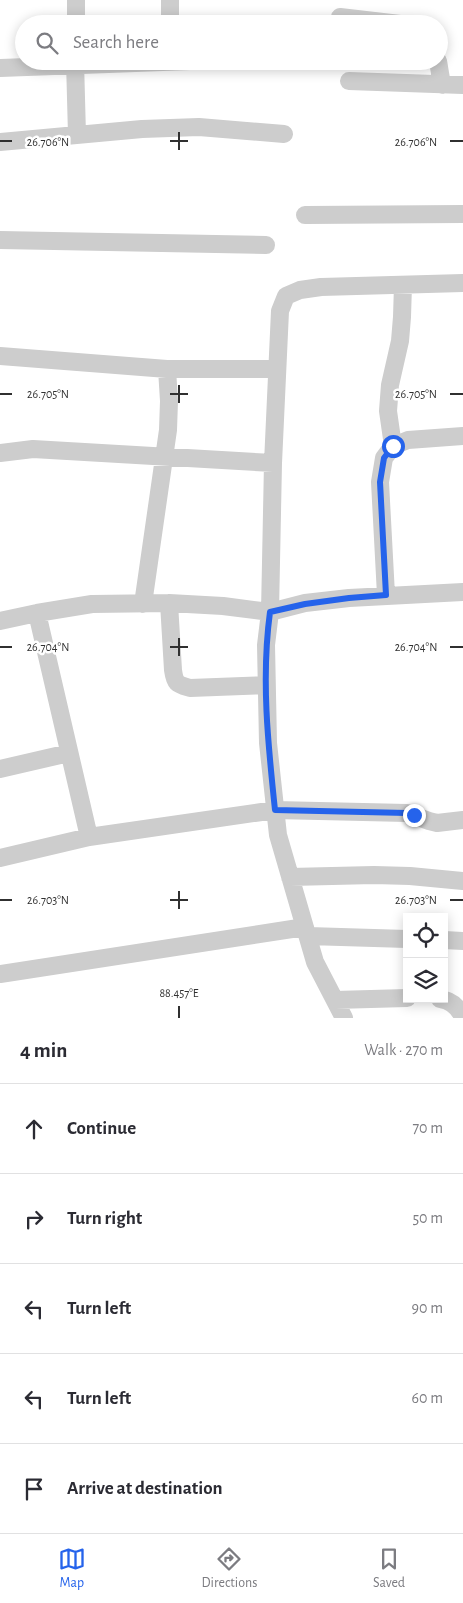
<!DOCTYPE html>
<html lang="en">
<head>
<meta charset="utf-8">
<style>
  body { margin:0; font-family:"Alegreya Sans",sans-serif; background:#f2f2f3; color:#2b2b33 }
  .controls { position:absolute; right:15px; bottom:15px; display:grid; overflow:hidden; border-radius:0px; box-shadow:0 2px 12px #0003 }
  .controls button { width:45px; height:45px; display:grid; place-items:center; padding:0; border:0; border-bottom:1px solid #e1e1e2; background:#fff; color:#2b2b33; font:25px sans-serif }
  .stop { position:absolute; width:15px; height:15px; margin:-11px; border:4px solid #2563eb; border-radius:50%; background:#fff }
  .stop.end { background:#2563eb; border-color:#fff; box-shadow:0 1px 5px #0008 }
  .list { margin:0; padding:0; list-style:none }
  h2 { display:flex; justify-content:space-between; align-items:center; height:65px; margin:0; padding:0 20px; font-size:21px }
  h2 small { font-size:16px; font-weight:400; color:#7c7c81 }
  .list li { display:grid; grid-template-columns:32px 1fr auto; gap:15px; align-items:center; box-sizing:border-box; height:90px; padding:0 20px; border-top:1px solid #e1e1e2 }
  .list b { display:block; font-size:19px; white-space:nowrap }
  .list em { font-size:16px; font-style:normal; color:#7c7c81 }
  .icon { flex:none; width:28px; height:28px; fill:none; stroke:currentColor; stroke-width:2; stroke-linecap:round; stroke-linejoin:round }
  .map { position:relative; flex:none; width:463px; height:1018px; overflow:hidden }
  .search { position:absolute; background:#fff; box-shadow:0 2px 12px #0003; left:15px; right:15px; top:15px; height:55px; display:flex; align-items:center; gap:12px; box-sizing:border-box; padding:0 18px; border-radius:28px; color:#7c7c81; font-size:19px }
  .sheet { height:515px; background:#fff }
  nav { display:flex; justify-content:space-around; align-items:center; box-sizing:border-box; height:70px; border-top:1px solid #e1e1e2; background:#fff; font-size:14px; color:#7c7c81 }
  nav a { display:grid; justify-items:center; gap:2px }
  nav .on { color:#2563eb }
  .map>svg:first-child { display:block }
  .lines { fill:none; stroke-linecap:round; stroke-linejoin:round }
  .minor { stroke:#cdcdcd; stroke-width:18 }
  .route { stroke:#2563eb; stroke-width:6 }
  .ticks { fill:none; stroke:#303030; stroke-width:2 }
  .ticks-label { font-size:12px; text-anchor:middle; fill:#303030; stroke:#fff; stroke-width:5; stroke-linejoin:round; paint-order:stroke }
</style>
</head>
<body>
<div class="map">
<svg width="463" height="1018" viewBox="0 0 463 1018">
  <rect width="100%" height="100%" fill="#fff"/>
  <g class="lines">
    <path class="minor" d="M170,0V19
      M340,17L400,24
      M76,24V0
      M75,61L77,135
      M438,61L442,85
      M0,68L190,61
      M349,81L463,85
      M0,142L142,129L199,127L284,134
      M305,215L463,214
      M0,240L266,245
      M463,283L321,287L300,290L286,296L280,311L273,463L270,612L305,603L349,598L463,592
      M0,356L167,369H277
      M393,446L388,411L390,385L400,341L402,317L403,285
      M0,453L33,449L273,463
      M386,595L380,482L384,458L393,446L408,440L463,436
      M169,603L173,670C175,684 177,684 190,688L266,685
      M143,604L168,430L169,401L167,369
      M37,613L89,837
      M0,621L37,613L92,604L169,603L223,606L270,612L266,645L268,743L278,835L315,962L344,1018
      M0,769L69,753
      M0,858L89,837L275,810L407,813L429,821L437,823L463,820
      M290,877L374,875L410,876L463,881
      M308,936L407,939
      M444,940L463,941
      M0,974L305,927
      M440,999C451,1000 458,1007 463,1017
      M335,1000L407,998"/>
  </g>
  <g class="lines">
    <path class="route" d="M393,446L384,458L380,482L386,595L349,598L305,604L270,612C261,678 268,744 275,810L407,813L414,815"/>
  </g>
  <path class="ticks" d="M179,132V150M0,141H12M170,141H188M450,141H463M179,385V403M0,394H12M170,394H188M450,394H463M179,638V656M0,647H12M170,647H188M450,647H463M179,891V909M0,900H12M170,900H188M450,900H463M179,1006V1018"/>
  <g class="ticks-label">
    <text x="48" y="146">26.706°N</text>
    <text x="416" y="146">26.706°N</text>
    <text x="48" y="398">26.705°N</text>
    <text x="416" y="398">26.705°N</text>
    <text x="48" y="651">26.704°N</text>
    <text x="416" y="651">26.704°N</text>
    <text x="48" y="904">26.703°N</text>
    <text x="416" y="904">26.703°N</text>
    <text x="179" y="997">88.457°E</text>
  </g>
</svg>
<div class="controls">
<button><svg class="icon" aria-label="locate" viewBox="0 0 24 24"><circle cx="12" cy="12" r="6"/><path d="M12 2v4M12 18v4M2 12h4M18 12h4"/></svg></button>
<button><svg class="icon" aria-label="layers" viewBox="0 0 24 24"><path d="M12 4l9 5-9 5-9-5zM3 14l9 5 9-5"/></svg></button>
</div>
<div class="stop" style="left:393px;top:446px"></div>
<div class="stop end" style="left:414px;top:815px"></div>
<div class="search"><svg class="icon" aria-label="search" viewBox="0 0 24 24"><circle cx="10" cy="10" r="6"/><path d="M15 15l6 6"/></svg>Search here</div>
</div>
<section class="sheet">
<h2>4 min<small>Walk · 270 m</small></h2>
<ul class="list">
<li><svg class="icon" aria-label="ahead" viewBox="0 0 24 24"><path d="M12 20V5M6 11l6-6 6 6"/></svg><div><b>Continue</b></div><em>70 m</em></li>
<li><svg class="icon" aria-label="right" viewBox="0 0 24 24"><path d="M7 20v-9h11M14 6l5 5-5 5"/></svg><div><b>Turn right</b></div><em>50 m</em></li>
<li><svg class="icon" aria-label="left" viewBox="0 0 24 24"><path d="M17 20v-9H6M10 6l-5 5 5 5"/></svg><div><b>Turn left</b></div><em>90 m</em></li>
<li><svg class="icon" aria-label="left" viewBox="0 0 24 24"><path d="M17 20v-9H6M10 6l-5 5 5 5"/></svg><div><b>Turn left</b></div><em>60 m</em></li>
<li><svg class="icon" aria-label="arrive" viewBox="0 0 24 24"><path d="M6 21V4h12l-3 4 3 4H6"/></svg><div><b>Arrive at destination</b></div></li>
</ul>
</section>
<nav>
<a class="on"><svg class="icon" aria-label="map" viewBox="0 0 24 24"><path d="M3 6l6-2 6 2 6-2v14l-6 2-6-2-6 2zM9 4v14M15 6v14"/></svg>Map</a>
<a><svg class="icon" aria-label="directions" viewBox="0 0 24 24"><path d="M12 3l9 9-9 9-9-9zM9 14v-3h6M13 9l2 2-2 2"/></svg>Directions</a>
<a><svg class="icon" aria-label="saved" viewBox="0 0 24 24"><path d="M7 4h10v16l-5-4-5 4z"/></svg>Saved</a>
</nav>
</body>
</html>
